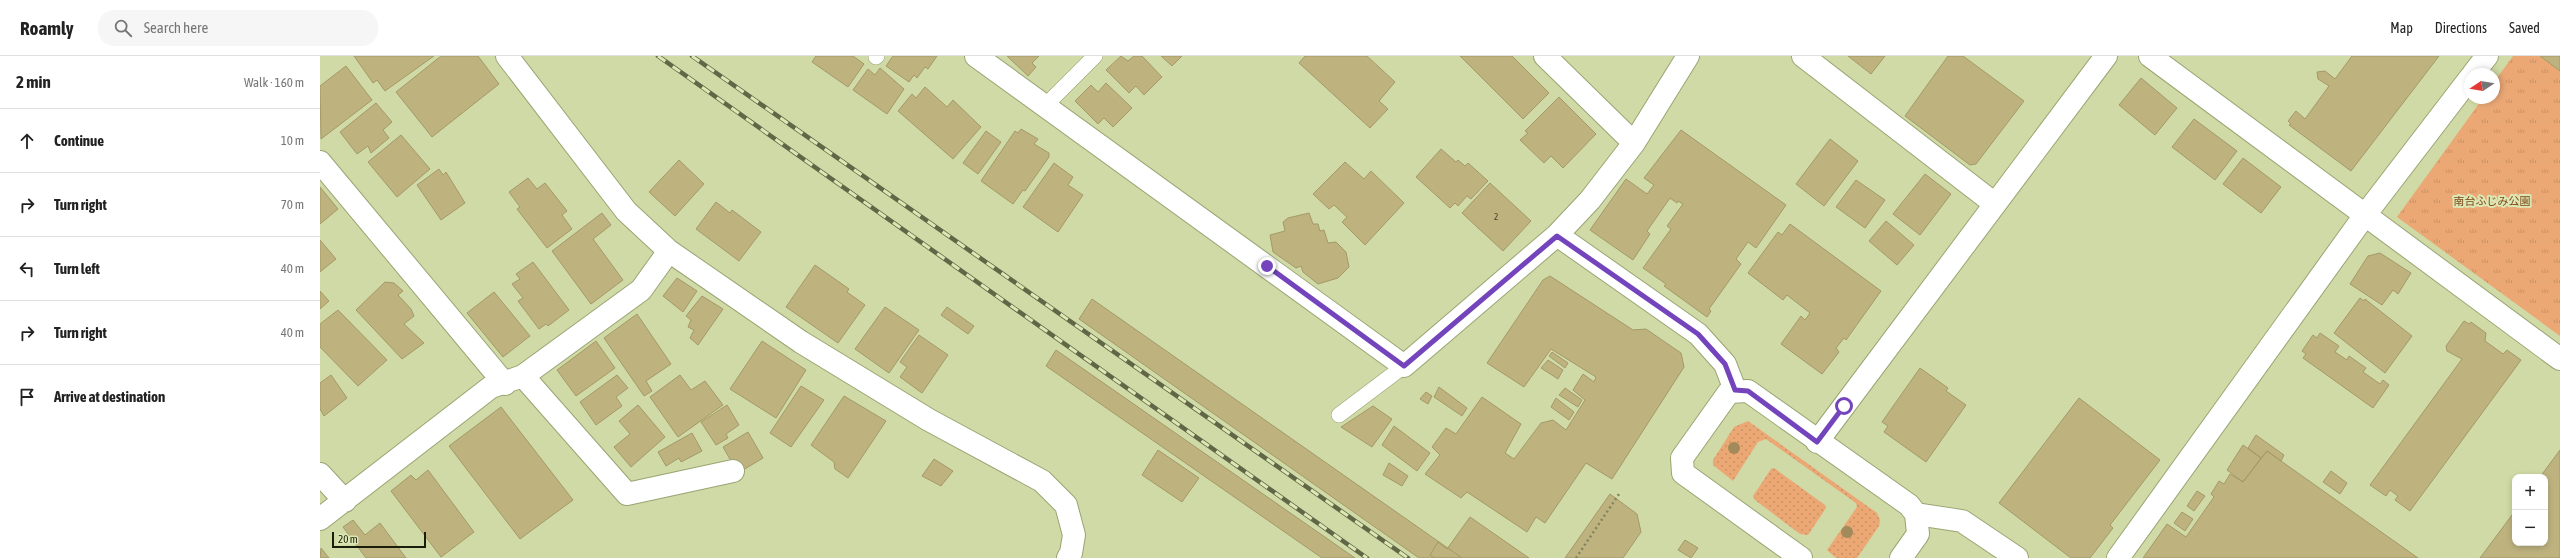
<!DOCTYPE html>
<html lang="en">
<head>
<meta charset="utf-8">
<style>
  body { margin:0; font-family:"Asap Condensed","Noto Sans JP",sans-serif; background:#f6f6f6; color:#222 }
  .controls { position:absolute; right:12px; bottom:12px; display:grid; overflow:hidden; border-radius:8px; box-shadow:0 2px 6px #0003 }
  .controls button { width:36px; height:36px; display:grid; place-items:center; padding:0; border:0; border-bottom:1px solid #e0e0e0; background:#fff; color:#222; font:20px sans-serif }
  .compass { position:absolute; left:2144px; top:12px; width:36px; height:36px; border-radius:50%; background:#fff; box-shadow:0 2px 6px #0003; rotate:258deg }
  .scale { position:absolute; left:12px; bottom:10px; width:94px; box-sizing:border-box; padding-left:4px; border:2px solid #1a1d0a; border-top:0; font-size:11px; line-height:14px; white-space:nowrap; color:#1a1d0a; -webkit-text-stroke:3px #dce7b3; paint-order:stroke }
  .stop { position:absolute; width:12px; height:12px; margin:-9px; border:3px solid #7344bc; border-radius:50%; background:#fff }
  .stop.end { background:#7344bc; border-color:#fff; box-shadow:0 1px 4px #0008 }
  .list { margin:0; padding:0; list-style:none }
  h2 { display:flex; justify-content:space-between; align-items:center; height:52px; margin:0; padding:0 16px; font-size:17px }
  h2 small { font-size:13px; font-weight:400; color:#767676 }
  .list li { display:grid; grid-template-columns:26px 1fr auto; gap:12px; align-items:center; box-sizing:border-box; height:64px; padding:0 16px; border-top:1px solid #e0e0e0 }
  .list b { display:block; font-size:15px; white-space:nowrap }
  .list em { font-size:13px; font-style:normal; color:#767676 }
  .icon { flex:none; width:22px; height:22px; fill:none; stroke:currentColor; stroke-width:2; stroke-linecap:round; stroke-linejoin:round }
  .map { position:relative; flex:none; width:2240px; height:502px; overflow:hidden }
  header { display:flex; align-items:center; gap:24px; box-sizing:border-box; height:56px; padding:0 20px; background:#fff; border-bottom:1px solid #e0e0e0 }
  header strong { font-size:19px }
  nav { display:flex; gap:22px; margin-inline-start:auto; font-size:14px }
  .search { width:280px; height:36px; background:#f6f6f6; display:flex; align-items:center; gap:10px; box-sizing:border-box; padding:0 14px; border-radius:16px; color:#767676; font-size:15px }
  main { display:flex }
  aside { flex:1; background:#fff }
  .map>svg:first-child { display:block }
  .grass { fill:url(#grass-dots) }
  .park { fill:url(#park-tufts) }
  .building { fill:#beb37f; stroke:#a49967 }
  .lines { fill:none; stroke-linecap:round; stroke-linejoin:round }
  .lane-casing { stroke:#9aa472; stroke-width:16 }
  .street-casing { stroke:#9aa472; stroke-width:24 }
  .secondary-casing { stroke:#9aa472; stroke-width:24 }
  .path { stroke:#7e8560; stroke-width:2.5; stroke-dasharray:2 3; stroke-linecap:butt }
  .lane { stroke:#fff; stroke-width:15 }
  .street { stroke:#fff; stroke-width:22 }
  .secondary { stroke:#fff; stroke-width:22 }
  .rail-casing { stroke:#606646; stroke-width:4.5 }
  .rail { stroke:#dce7b3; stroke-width:3; stroke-dasharray:9; stroke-linecap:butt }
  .tree { fill:#a28a5a }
  .route { stroke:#7344bc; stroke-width:5 }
  .labels { text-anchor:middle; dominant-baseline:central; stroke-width:4; stroke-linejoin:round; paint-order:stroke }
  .number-label { font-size:9px; fill:#434227 }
  .park-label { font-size:11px; fill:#7e491c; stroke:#dce7b3 }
</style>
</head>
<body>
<header>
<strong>Roamly</strong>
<div class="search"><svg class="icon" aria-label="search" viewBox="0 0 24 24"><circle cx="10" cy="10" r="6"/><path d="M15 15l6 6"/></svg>Search here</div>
<nav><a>Map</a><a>Directions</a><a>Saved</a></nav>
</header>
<main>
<aside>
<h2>2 min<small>Walk · 160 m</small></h2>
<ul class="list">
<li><svg class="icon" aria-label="ahead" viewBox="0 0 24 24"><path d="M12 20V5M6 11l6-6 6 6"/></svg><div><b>Continue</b></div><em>10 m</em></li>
<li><svg class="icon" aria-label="right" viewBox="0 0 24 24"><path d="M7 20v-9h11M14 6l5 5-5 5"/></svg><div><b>Turn right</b></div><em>70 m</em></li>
<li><svg class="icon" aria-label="left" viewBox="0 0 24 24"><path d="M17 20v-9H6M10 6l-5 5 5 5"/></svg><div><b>Turn left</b></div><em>40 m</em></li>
<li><svg class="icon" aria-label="right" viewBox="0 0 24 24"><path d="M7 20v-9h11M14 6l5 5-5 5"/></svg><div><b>Turn right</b></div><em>40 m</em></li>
<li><svg class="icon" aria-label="arrive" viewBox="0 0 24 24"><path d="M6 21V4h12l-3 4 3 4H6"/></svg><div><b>Arrive at destination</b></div></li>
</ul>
</aside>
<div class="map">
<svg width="2240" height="502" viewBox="0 0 2240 502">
  <defs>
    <pattern id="grass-dots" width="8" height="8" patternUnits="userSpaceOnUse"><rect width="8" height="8" fill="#eba875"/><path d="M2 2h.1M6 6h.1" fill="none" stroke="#c99064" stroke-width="1.8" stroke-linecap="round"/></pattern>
    <pattern id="park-tufts" width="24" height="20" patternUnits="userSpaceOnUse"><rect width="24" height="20" fill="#eba875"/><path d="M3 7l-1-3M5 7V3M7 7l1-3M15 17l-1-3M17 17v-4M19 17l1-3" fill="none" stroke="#c99064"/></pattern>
  </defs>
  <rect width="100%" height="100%" fill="#cfdaa6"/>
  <path class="grass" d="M1428,365L1557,457L1560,464L1559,470L1537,502H1516L1507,494L1537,451L1536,447L1446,383L1438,386L1413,425L1393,409V404L1414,371Z
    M1454,412L1505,449L1506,452L1488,479L1480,478L1435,444L1433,440L1451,413Z"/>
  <path class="park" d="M2193,0H2240V280L2077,161L2163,42H2174V26Z"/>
  <path class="building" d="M34,0H114L65,35L57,24L53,27Z
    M121,0H158L179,28L112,81L76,36Z
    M496,0H533L544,8L528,31L492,6Z
    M573,0H617L608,13L605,11L597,22L594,19L589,26L566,10Z
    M687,0H719L712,7L716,11L708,20Z
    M801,0L808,5L814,0H822L842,21L824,39L816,30L809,37L786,14Z
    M841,0H862L852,10Z
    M985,0H1047L1075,26L1059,45L1068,53L1050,72L979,7Z
    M1140,0H1192L1229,37L1203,63Z
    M1528,0H1565L1551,18Z
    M1628,0H1643L1704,45L1656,108L1650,109L1585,60Z
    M2032,0H2119L2031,115L1969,69L1971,68L1968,65L1976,55L1985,63L2009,30L1998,23L1997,16L2005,15L2015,23Z
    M2220,0H2240V15Z
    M26,10L52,44L1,83L0,30Z
    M560,12L584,33L567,58L533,34L548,13L555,19Z
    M1821,22L1857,52L1835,79L1799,49Z
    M786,27L812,52L793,71L784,62L778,68L755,45L771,29L778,36Z
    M605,31L627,51L633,44L661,71L633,103L578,55L592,38L596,42Z
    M1239,41L1276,78L1243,112L1231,100L1224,107L1200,84L1208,77L1205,75Z
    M56,47L72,66L63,74L69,82L51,97L48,90L37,98L20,76Z
    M1874,63L1917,95L1895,124L1852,91Z
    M701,73L718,83L714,88L729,97V101L705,135L703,134L693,148L661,125L695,75L698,77Z
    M1361,74L1466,149L1436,192L1428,186L1416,203L1421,208L1389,253L1391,255L1387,261L1344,230L1346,228L1323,212L1351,173L1347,170L1363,148L1358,145L1357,147L1350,142L1327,175L1330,178L1313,204L1270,174L1306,123L1327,138L1334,129L1324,122Z
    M666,75L681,86L658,118L643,107Z
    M81,79L110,113L77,141L48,106Z
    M1510,83L1538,105L1504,150L1476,128Z
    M1121,93L1136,106L1138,104L1145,110L1148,107L1168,125L1151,143L1147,140L1138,150L1135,147L1130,152L1096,121Z
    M1923,102L1961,131L1941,157L1903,128Z
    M359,104L384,128L355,160L329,136Z
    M1025,106L1044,123L1051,115L1084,147L1045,189L1022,166L1027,161L1014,149L1009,153L993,138Z
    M734,107L753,121L748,129L763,139L738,176L703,151Z
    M119,113L123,119L126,116L145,147L121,164L97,129Z
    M1605,118L1631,138L1600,179L1573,158Z
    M208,122L217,133L225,127L247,155L242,159L252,173L227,192L197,153L200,151L189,136Z
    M1536,124L1565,144L1545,172L1516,151Z
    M1170,127L1211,165L1183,195L1142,157Z
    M0,131L18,153L0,168Z
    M396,146L410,157L412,154L441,176L419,205L376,173Z
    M282,157L291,169L273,183L303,224L271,248L232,195Z
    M989,157L993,168H998L1000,175L1004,174L1008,187L1016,186L1026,196L1029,211L1018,222L998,228L983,216L981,210L976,212L953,196L950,179L965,175L963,166L968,162Z
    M1566,165L1594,189L1577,209L1549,185Z
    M1470,168L1561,235L1526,284L1524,282L1516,292L1519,296L1502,318L1461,288L1481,260L1485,264L1490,257L1467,239L1463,244L1428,217L1458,176L1462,179Z
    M0,184L16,203L0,216Z
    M2060,197L2091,217L2078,238L2073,234L2062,249L2030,228L2048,200Z
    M213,206L249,254L228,270L226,268L219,273L198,245L203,242L192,228L200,223L196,218Z
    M495,209L529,233L527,236L545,249L518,287L466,251Z
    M1230,220L1313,274L1326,273L1361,297L1364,311L1292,423L1266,407L1225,467L1216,461L1207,476L1147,436L1141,442L1105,418L1120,399L1112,391L1126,372L1136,378L1162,341L1201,368L1185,397L1194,403L1221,367L1233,364L1246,374L1265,344L1253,334L1263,318L1274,326L1276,321L1231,293L1204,331L1167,307L1223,224Z
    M357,222L377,235L363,256L343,240Z
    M65,226L74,227L83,235L78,239L91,253L94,260L84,268L104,287L82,303L36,254Z
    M0,235L9,245L0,253Z
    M174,236L210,280L183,301L147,257Z
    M382,240L403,253L378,289L370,282L374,274L368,271L371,264L366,260Z
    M2040,242L2044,245L2045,243L2092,280L2065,317L2014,277Z
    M772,243L1142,502H1099L759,263Z
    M565,251L599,274L569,317L535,293Z
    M627,251L654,270L648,278L621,259Z
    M18,254L67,304L38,330L0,291V268Z
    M317,258L351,308L326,325L332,335L324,340L284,282Z
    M2144,265L2149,268L2151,266L2166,277L2165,285L2183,298L2187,294L2201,304L2090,455L2075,444L2078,440L2070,434L2066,440L2050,429L2142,303L2127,295L2126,290Z
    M2000,277L2019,290L2015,296L2027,304L2029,300L2046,312L2043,316L2060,328L2063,324L2069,329L2053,352L1983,302L1986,298L1982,295L1993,279L1997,282Z
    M599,279L628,299L602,337L580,321L587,311L580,306Z
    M276,285L295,312L256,340L237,314Z
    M442,285L486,314L456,362L410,333Z
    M736,294L1035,502H1002L726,310Z
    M1232,296L1248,307L1245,312L1229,300Z
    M1228,304L1243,314L1238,323L1221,312Z
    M1600,312L1628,332L1626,335L1646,349L1606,406L1564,376L1568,370L1562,366Z
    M11,319L27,342L4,360L0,353V327Z
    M297,319L308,332L296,341L302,350L276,369L260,346Z
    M360,319L371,334L385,325L403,349L358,381L330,341Z
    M481,330L504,344L471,391L450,377Z
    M1119,331L1147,352L1142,360L1114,341Z
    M1245,332L1262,344L1258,351L1239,339Z
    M1106,336L1112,340L1108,348L1100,343Z
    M524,340L566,365L528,422L515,413L514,406L491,389Z
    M1236,342L1254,356L1249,364L1231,351Z
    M1759,342L1840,404L1790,469L1793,472L1770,502H1751L1679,447Z
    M318,349L345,381L311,411L294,391L310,378L299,365Z
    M407,349L419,369L406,378L408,382L396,389L381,366Z
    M1053,350L1072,363L1052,391L1021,371Z
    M181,351L253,444L200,483L129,390Z
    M1074,370L1110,397L1097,415L1062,389Z
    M428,376L443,402L418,417L403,391Z
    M372,377L382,395L361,406L359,402L346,410L338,396Z
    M1936,379L1964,399L1961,405L1947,395L1941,402L1928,392Z
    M1923,389L1941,402L1923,426L1907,414Z
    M838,394L879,422L862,446L822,419Z
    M2240,394V502H2160L2195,455V487H2225V421H2220Z
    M1947,395L1961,405L2098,502H1823L1847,468L1866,481L1894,441L1891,438L1899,425L1904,428L1910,418L1923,426Z
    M614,403L633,415L621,430L602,420Z
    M1069,407L1088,420L1082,430L1063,419Z
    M108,414L154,476L121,501L71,435L91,419L96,424Z
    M2011,415L2027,427L2020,438L2003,426Z
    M1877,435L1885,440L1874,455L1867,450Z
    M1290,438L1317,458L1321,476L1303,502H1245Z
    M1862,456L1873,463L1865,475L1854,467Z
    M1150,461L1209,502H1114L1110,499L1118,486L1127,493Z
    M33,464L45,479L60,467L86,502H46L23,471Z
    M1365,484L1378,492L1371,502L1358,494Z
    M1,492L9,502H0Z"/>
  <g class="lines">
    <g class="lane-casing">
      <path id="lane" d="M556,1L557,0
        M725,50L775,0
        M1019,359L1084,310"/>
    </g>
    <g class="street-casing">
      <path id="street" d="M187,0L306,155L349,195L481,286L609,364L722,425L746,449L754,479L751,497L748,502
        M656,0L1084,310L1237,179L1270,144L1314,87L1368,0
        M1225,0L1314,87
        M1483,0L1675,148
        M1830,0L2240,303
        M2153,18L2167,0
        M0,106L185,328
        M1237,179L1378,278L1405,308L1415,334
        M203,320L307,438L413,415
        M0,418L25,445
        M1596,458L1642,465L1697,502
        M0,463L171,331L203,320L321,234L349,195
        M1798,502L2045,159L2150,22"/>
    </g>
    <g class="secondary-casing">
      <path id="secondary" d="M1497,386L1786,0
        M1481,502L1363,417L1362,402L1409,336L1428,335L1589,449L1596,458L1598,478L1581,502"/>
    </g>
    <path class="path" d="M1256,502L1299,438"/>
    <use href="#lane" class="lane"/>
    <use href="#street" class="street"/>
    <use href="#secondary" class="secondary"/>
    <g class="rail-casing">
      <path id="rail" d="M338,0L1047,502
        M372,0L1088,502"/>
    </g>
    <use href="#rail" class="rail"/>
  </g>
  <g class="tree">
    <circle cx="1414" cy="392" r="6"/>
    <circle cx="1527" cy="476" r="6"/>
  </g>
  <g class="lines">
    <path class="route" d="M947,210L1084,310L1237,180L1378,278L1405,308L1415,334L1428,335L1497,386L1524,350"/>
  </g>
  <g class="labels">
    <g class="number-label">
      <text x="1176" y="161">2</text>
    </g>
    <g class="park-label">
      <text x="2172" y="145">南台ふじみ公園</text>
    </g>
  </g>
</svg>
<div class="controls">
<button>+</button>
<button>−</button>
</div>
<svg class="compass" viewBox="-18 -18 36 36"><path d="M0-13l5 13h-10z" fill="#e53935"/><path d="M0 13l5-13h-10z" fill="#767676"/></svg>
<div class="scale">20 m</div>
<div class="stop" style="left:1524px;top:350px"></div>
<div class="stop end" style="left:947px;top:210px"></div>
</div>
</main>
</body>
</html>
